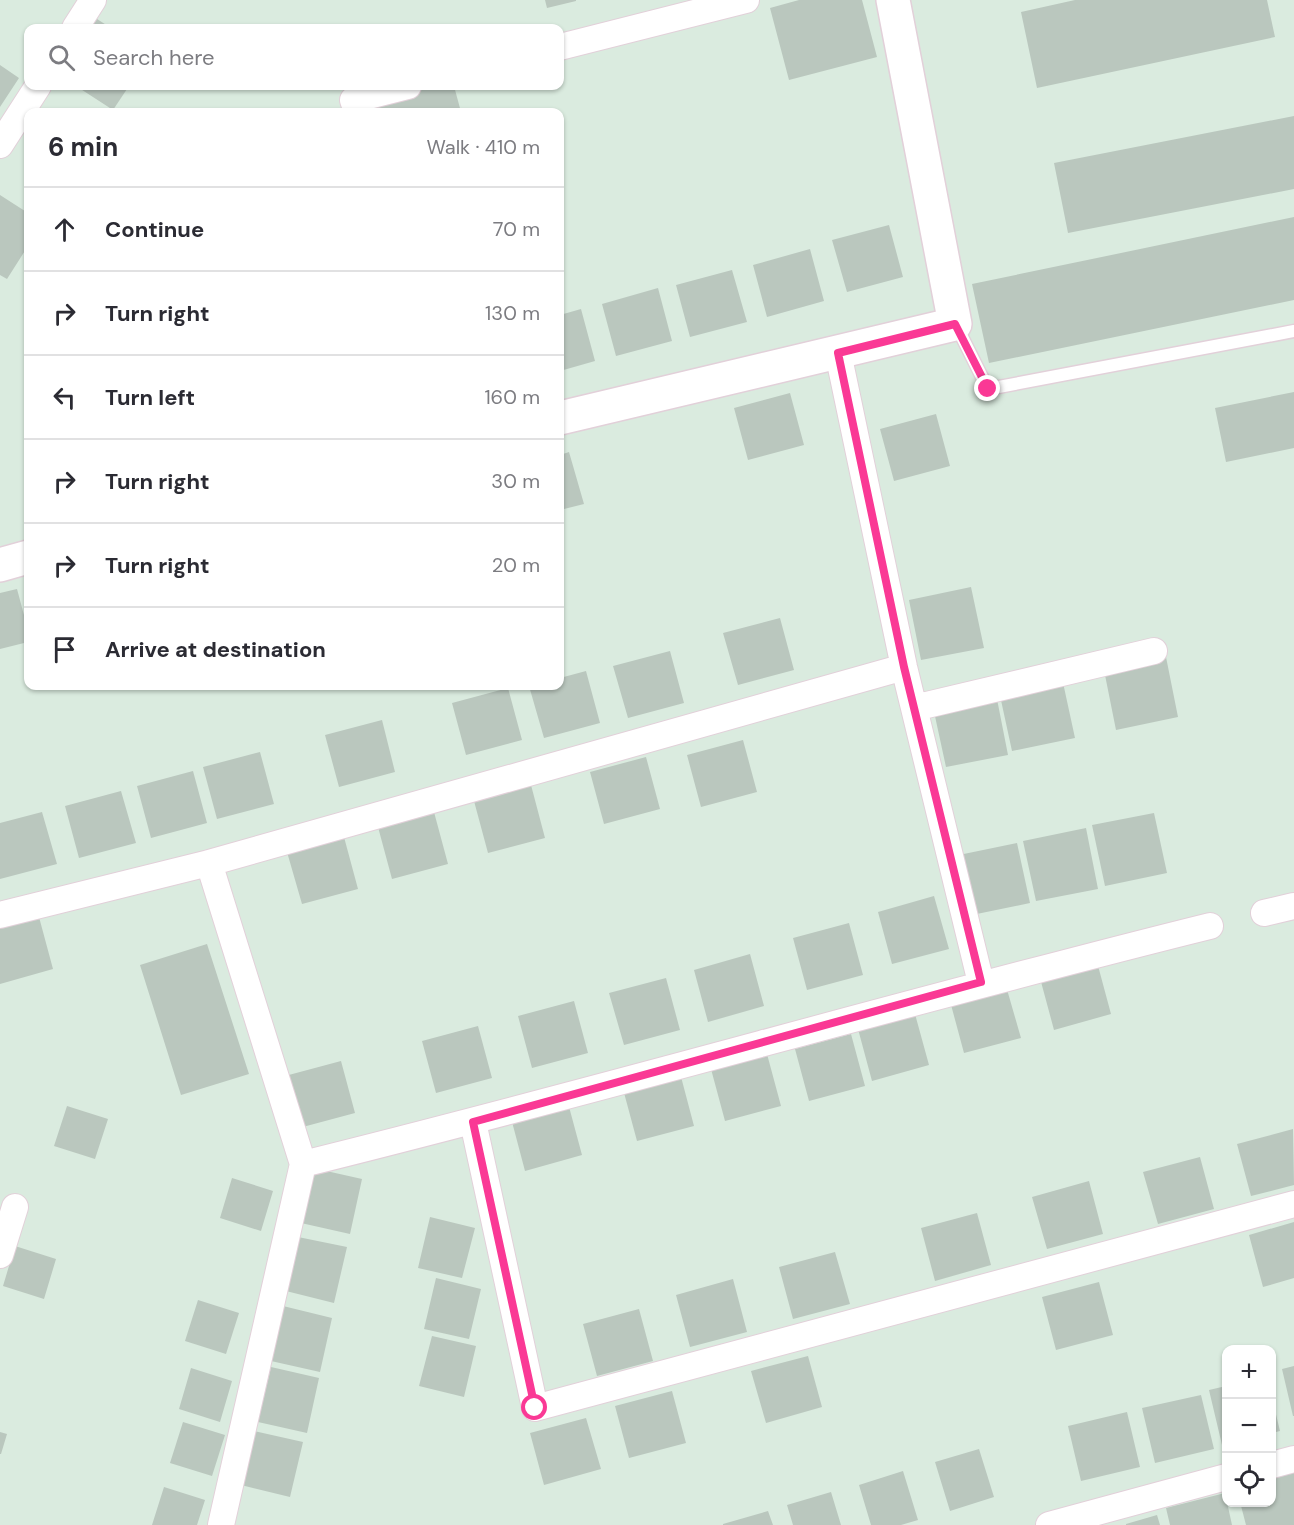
<!DOCTYPE html>
<html lang="en">
<head>
<meta charset="utf-8">
<style>
  body { margin:0; font-family:"DM Sans",sans-serif; background:#f7f7f7; color:#2b2b33 }
  .controls { position:absolute; right:18px; bottom:18px; display:grid; overflow:hidden; border-radius:12px; box-shadow:0 2px 4px #0004 }
  .controls button { width:54px; height:54px; display:grid; place-items:center; padding:0; border:0; border-bottom:2px solid #e1e1e2; background:#fff; color:#2b2b33; font:30px sans-serif }
  .stop { position:absolute; width:18px; height:18px; margin:-14px; border:4px solid #fa3995; border-radius:50%; background:#fff }
  .stop.end { background:#fa3995; border-color:#fff; box-shadow:0 2px 6px #0008 }
  .list { margin:0; padding:0; list-style:none }
  h2 { display:flex; justify-content:space-between; align-items:center; height:78px; margin:0; padding:0 24px; font-size:26px }
  h2 small { font-size:20px; font-weight:400; color:#7c7c81 }
  .list li { display:grid; grid-template-columns:39px 1fr auto; gap:18px; align-items:center; box-sizing:border-box; height:84px; padding:0 24px; border-top:2px solid #e1e1e2 }
  .list b { display:block; font-size:22px; white-space:nowrap }
  .list em { font-size:20px; font-style:normal; color:#7c7c81 }
  .icon { flex:none; width:33px; height:33px; fill:none; stroke:currentColor; stroke-width:2; stroke-linecap:round; stroke-linejoin:round }
  .map { position:relative; flex:none; width:1294px; height:1525px; overflow:hidden }
  .search { position:absolute; background:#fff; box-shadow:0 2px 4px #0004; left:24px; top:24px; width:540px; height:66px; display:flex; align-items:center; gap:15px; box-sizing:border-box; padding:0 21px; border-radius:12px; color:#7c7c81; font-size:22px }
  .panel { position:absolute; background:#fff; box-shadow:0 2px 4px #0004; left:24px; top:108px; width:540px; height:582px; border-radius:12px }
  .map>svg:first-child { display:block }
  .building { fill:#bac7be }
  .lines { fill:none; stroke-linecap:round; stroke-linejoin:round }
  .lane-casing { stroke:#e2d0d9; stroke-width:15 }
  .street-casing { stroke:#e2d0d9; stroke-width:28 }
  .secondary-casing { stroke:#e2d0d9; stroke-width:36 }
  .lane { stroke:#fff; stroke-width:12 }
  .street { stroke:#fff; stroke-width:26 }
  .secondary { stroke:#fff; stroke-width:33 }
  .route { stroke:#fa3995; stroke-width:8 }
</style>
</head>
<body>
<div class="map">
<svg width="1294" height="1525" viewBox="0 0 1294 1525">
  <rect width="100%" height="100%" fill="#daebdf"/>
  <path class="building" d="M545,0H576V1L547,8Z
    M799,0H862L877,57L789,80L770,8Z
    M1075,0H1267L1275,37L1037,88L1021,12Z
    M97,19L111,28H90Z
    M0,65L19,78L0,107Z
    M76,86H129L113,110Z
    M435,86H454L461,112H366L364,104Z
    M1294,116V189L1068,233L1054,163Z
    M0,195L28,213V246L7,279L0,275Z
    M1294,217V300L989,363L972,284Z
    M889,225L903,277L847,292L832,240Z
    M810,249L824,301L767,317L753,265Z
    M732,270L747,322L690,337L676,285Z
    M658,288L672,341L616,356L602,304Z
    M581,309L595,361L560,371V315Z
    M1294,392V448L1226,462L1215,408Z
    M790,393L804,445L748,460L734,408Z
    M936,414L950,466L894,481L880,429Z
    M569,452L584,504L560,510V455Z
    M971,587L984,648L921,660L909,600Z
    M17,589L28,630V642L0,649V593Z
    M780,618L794,670L738,685L723,633Z
    M670,651L684,703L628,718L613,666Z
    M1166,657L1178,717L1116,730L1104,670Z
    M586,671L600,723L544,738L529,686H560V678Z
    M1062,678L1075,738L1012,751L999,691Z
    M508,688L522,740L466,755L452,703Z
    M996,694L1008,755L946,767L933,707Z
    M382,720L395,772L339,787L325,735Z
    M743,740L757,792L701,807L687,755Z
    M260,752L274,804L217,819L203,767Z
    M646,757L660,809L604,824L590,772Z
    M193,771L207,823L151,838L137,786Z
    M531,785L545,838L488,853L474,801Z
    M121,791L136,843L79,858L65,806Z
    M42,812L57,864L0,879V823Z
    M434,812L448,864L392,879L378,827Z
    M1154,813L1167,873L1105,886L1092,825Z
    M1086,828L1098,889L1036,901L1023,841Z
    M344,837L358,889L302,904L287,852Z
    M1017,843L1030,903L967,916L954,856Z
    M934,896L949,949L892,964L878,912Z
    M39,917L53,969L0,984V928Z
    M849,923L863,975L807,990L793,938Z
    M207,944L249,1074L181,1095L140,965Z
    M750,954L764,1006L708,1022L694,970Z
    M1097,962L1111,1014L1054,1030L1040,978Z
    M666,978L680,1030L624,1045L609,993Z
    M1006,986L1021,1038L964,1053L950,1001Z
    M574,1001L588,1053L532,1068L518,1016Z
    M915,1014L929,1065L872,1081L858,1029Z
    M478,1026L492,1078L436,1093L422,1041Z
    M851,1034L865,1086L809,1101L795,1049Z
    M767,1054L781,1106L725,1121L711,1069Z
    M341,1061L355,1113L299,1128L285,1076Z
    M680,1073L694,1126L637,1141L623,1089Z
    M568,1103L582,1155L525,1171L511,1118Z
    M67,1106L108,1119L95,1159L54,1146Z
    M1293,1129L1294,1185L1251,1196L1237,1144Z
    M1200,1157L1214,1209L1158,1224L1143,1172Z
    M313,1168L362,1179L350,1234L301,1223Z
    M232,1178L273,1191L261,1231L220,1218Z
    M1089,1181L1103,1234L1047,1249L1032,1197Z
    M977,1213L991,1265L935,1281L921,1228Z
    M430,1217L475,1228L462,1278L418,1268Z
    M1294,1222V1278L1263,1287L1249,1235Z
    M298,1237L347,1247L334,1303L286,1291Z
    M15,1246L56,1259L44,1299L3,1286Z
    M835,1252L850,1304L793,1319L779,1267Z
    M436,1278L481,1289L469,1339L424,1329Z
    M733,1279L747,1332L690,1347L676,1295Z
    M1099,1282L1113,1335L1056,1350L1042,1297Z
    M198,1300L239,1313L226,1354L185,1341Z
    M283,1306L332,1318L320,1372L271,1361Z
    M639,1309L653,1361L597,1376L583,1324Z
    M432,1336L476,1346L464,1397L419,1386Z
    M808,1356L822,1407L766,1423L751,1371Z
    M1294,1366V1416H1293L1282,1369Z
    M271,1367L319,1378L307,1433L258,1422Z
    M191,1368L232,1381L220,1422L179,1409Z
    M1226,1386V1444L1222,1445L1209,1390Z
    M672,1391L686,1443L629,1458L615,1406Z
    M1201,1395L1214,1449L1155,1463L1142,1408Z
    M1272,1398L1280,1431L1272,1433Z
    M1127,1412L1140,1467L1081,1481L1068,1426Z
    M586,1418L601,1469L544,1485L530,1433Z
    M183,1422L225,1435L212,1476L170,1463Z
    M254,1431L303,1442L290,1497L241,1485Z
    M0,1432L7,1434L1,1454H0Z
    M979,1449L994,1497L950,1511L935,1462Z
    M903,1471L918,1520L901,1525H871L859,1485Z
    M1294,1471V1525H1246L1240,1502H1272V1477Z
    M164,1487L205,1500L197,1525H152Z
    M831,1492L841,1525H793L787,1505Z
    M1225,1493L1232,1525H1170L1166,1508Z
    M768,1511L773,1525H723V1524Z
    M1157,1515L1160,1525H1126V1524Z"/>
  <g class="lines">
    <g class="lane-casing">
      <path id="lane" d="M956,325L988,389L1294,331"/>
    </g>
    <g class="street-casing">
      <path id="street" d="M75,28L93,0
        M560,47L746,0
        M357,112L353,100L408,86
        M0,145L38,86
        M838,353L904,667L981,983
        M914,708L1154,651
        M209,863L303,1164L221,1525
        M1264,913L1294,906
        M0,915L209,863L904,667
        M473,1122L535,1408L1294,1204
        M303,1164C607,1089 907,1001 1210,926
        M0,1255L15,1207
        M1272,1465L1294,1459
        M1049,1525L1226,1477"/>
    </g>
    <g class="secondary-casing">
      <path id="secondary" d="M560,418L955,324L893,0
        M0,565L28,557"/>
    </g>
    <use href="#lane" class="lane"/>
    <use href="#street" class="street"/>
    <use href="#secondary" class="secondary"/>
  </g>
  <g class="lines">
    <path class="route" d="M535,1408L473,1122L981,982L904,667L838,353L955,324L988,389"/>
  </g>
</svg>
<div class="controls">
<button>+</button>
<button>−</button>
<button><svg class="icon" aria-label="locate" viewBox="0 0 24 24"><circle cx="12" cy="12" r="6"/><path d="M12 2v4M12 18v4M2 12h4M18 12h4"/></svg></button>
</div>
<div class="stop" style="left:535px;top:1408px"></div>
<div class="stop end" style="left:988px;top:389px"></div>
<div class="search"><svg class="icon" aria-label="search" viewBox="0 0 24 24"><circle cx="10" cy="10" r="6"/><path d="M15 15l6 6"/></svg>Search here</div>
<section class="panel">
<h2>6 min<small>Walk · 410 m</small></h2>
<ul class="list">
<li><svg class="icon" aria-label="ahead" viewBox="0 0 24 24"><path d="M12 20V5M6 11l6-6 6 6"/></svg><div><b>Continue</b></div><em>70 m</em></li>
<li><svg class="icon" aria-label="right" viewBox="0 0 24 24"><path d="M7 20v-9h11M14 6l5 5-5 5"/></svg><div><b>Turn right</b></div><em>130 m</em></li>
<li><svg class="icon" aria-label="left" viewBox="0 0 24 24"><path d="M17 20v-9H6M10 6l-5 5 5 5"/></svg><div><b>Turn left</b></div><em>160 m</em></li>
<li><svg class="icon" aria-label="right" viewBox="0 0 24 24"><path d="M7 20v-9h11M14 6l5 5-5 5"/></svg><div><b>Turn right</b></div><em>30 m</em></li>
<li><svg class="icon" aria-label="right" viewBox="0 0 24 24"><path d="M7 20v-9h11M14 6l5 5-5 5"/></svg><div><b>Turn right</b></div><em>20 m</em></li>
<li><svg class="icon" aria-label="arrive" viewBox="0 0 24 24"><path d="M6 21V4h12l-3 4 3 4H6"/></svg><div><b>Arrive at destination</b></div></li>
</ul>
</section>
</div>
</body>
</html>
